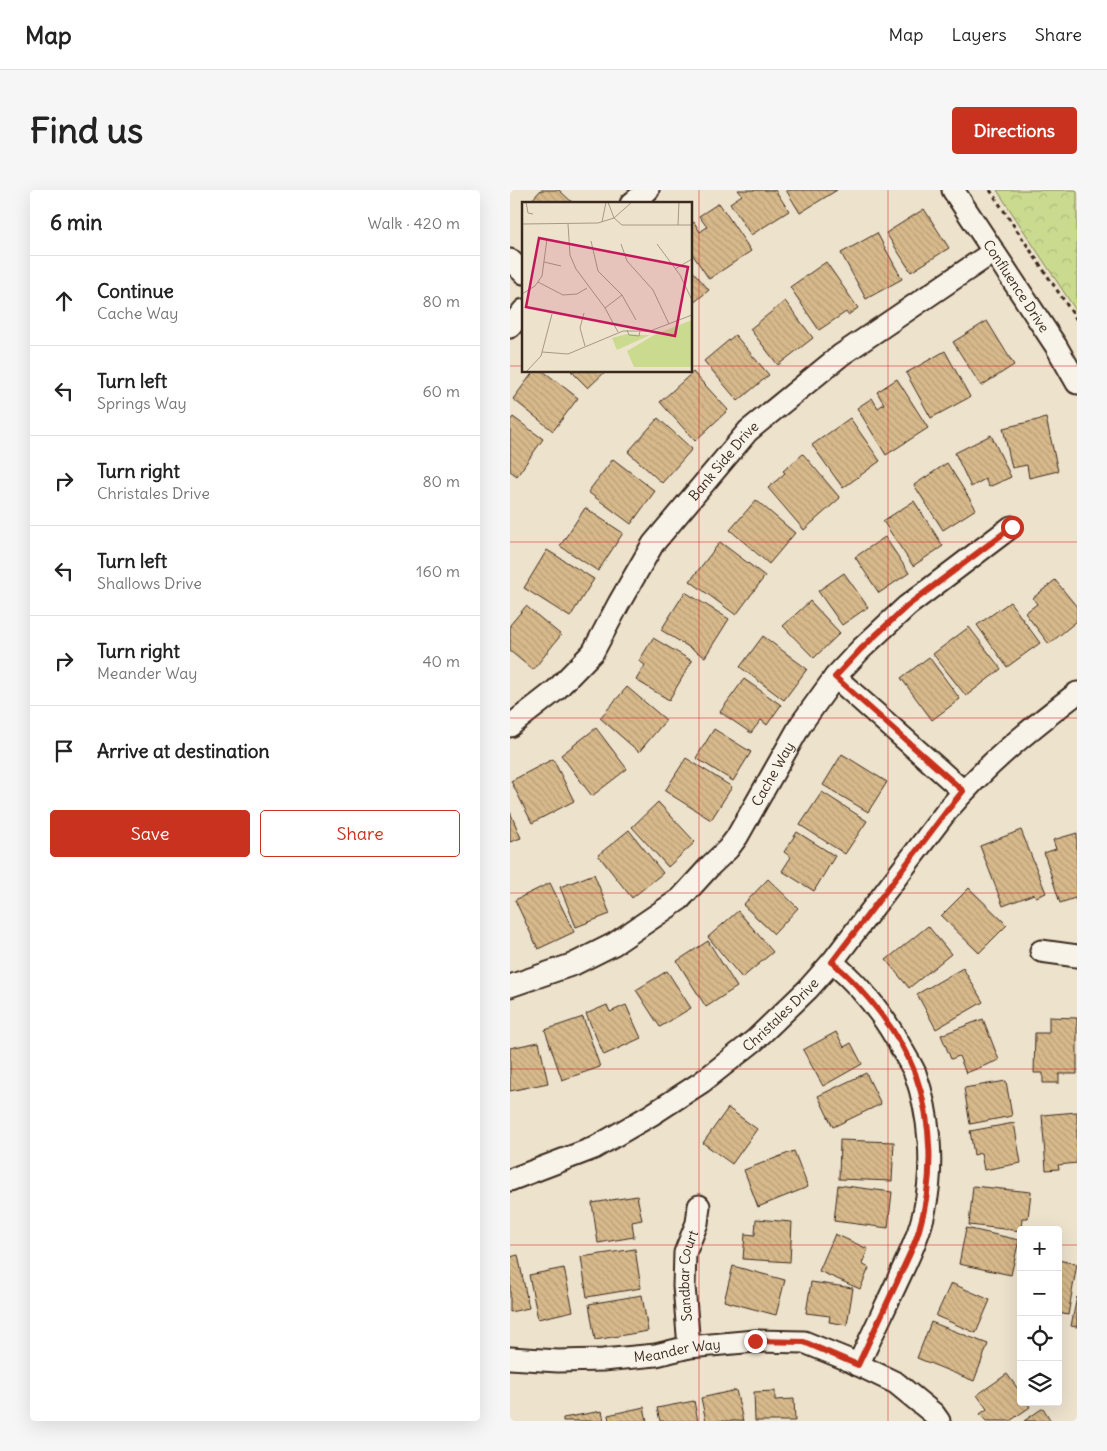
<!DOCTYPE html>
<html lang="en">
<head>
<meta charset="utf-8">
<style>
  body { margin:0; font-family:Delius,sans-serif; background:#f6f6f6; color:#222 }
  .controls { position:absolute; right:15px; bottom:15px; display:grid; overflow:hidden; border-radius:5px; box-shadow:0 5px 20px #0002 }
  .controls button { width:45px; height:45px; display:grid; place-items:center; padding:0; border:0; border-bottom:1px solid #e0e0e0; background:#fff; color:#222; font:25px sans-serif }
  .stop { position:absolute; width:15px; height:15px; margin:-11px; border:4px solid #c8321e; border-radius:50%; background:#fff }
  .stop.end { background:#c8321e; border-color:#fff; box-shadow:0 1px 5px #0008 }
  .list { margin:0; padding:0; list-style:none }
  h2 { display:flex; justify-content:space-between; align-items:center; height:65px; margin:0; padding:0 20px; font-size:21px }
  h2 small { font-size:16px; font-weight:400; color:#767676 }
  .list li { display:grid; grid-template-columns:32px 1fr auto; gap:15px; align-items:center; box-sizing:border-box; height:90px; padding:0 20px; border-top:1px solid #e0e0e0 }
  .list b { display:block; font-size:19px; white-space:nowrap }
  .list p { margin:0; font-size:16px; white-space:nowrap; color:#767676 }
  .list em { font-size:16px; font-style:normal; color:#767676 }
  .actions { display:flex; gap:10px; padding:15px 20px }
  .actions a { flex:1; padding:11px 0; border:1px solid #c8321e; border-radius:5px; text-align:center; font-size:18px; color:#c8321e }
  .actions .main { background:#c8321e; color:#fff }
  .icon { flex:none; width:28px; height:28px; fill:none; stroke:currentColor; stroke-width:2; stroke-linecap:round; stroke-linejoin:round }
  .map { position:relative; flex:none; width:567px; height:1231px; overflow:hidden; border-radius:5px }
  header { display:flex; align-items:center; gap:30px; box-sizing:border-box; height:70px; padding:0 25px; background:#fff; border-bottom:1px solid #e0e0e0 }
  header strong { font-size:24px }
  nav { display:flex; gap:28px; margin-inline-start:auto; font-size:18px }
  .intro { display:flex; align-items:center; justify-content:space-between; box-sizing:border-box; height:120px; padding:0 30px }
  h1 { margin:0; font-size:35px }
  .button { padding:12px 22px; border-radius:5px; background:#c8321e; color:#fff; font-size:18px; font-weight:700 }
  main { display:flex; gap:30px; padding:0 30px }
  aside { flex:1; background:#fff; border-radius:5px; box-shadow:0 5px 20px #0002 }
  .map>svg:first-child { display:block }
  .park { fill:url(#park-crowns); stroke:#828256 }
  .building { fill:url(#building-back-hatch); stroke:#3b2a1e }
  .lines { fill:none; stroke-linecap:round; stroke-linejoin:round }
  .street-casing { stroke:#3b2a1e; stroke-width:25 }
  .path { stroke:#3b2a1e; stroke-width:3; stroke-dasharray:4 4; stroke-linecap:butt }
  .street { stroke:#f7f3e8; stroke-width:21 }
  .route { stroke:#c8321e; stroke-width:6 }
  .grid { fill:none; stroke:#d62828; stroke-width:1; stroke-opacity:0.55 }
  .labels { text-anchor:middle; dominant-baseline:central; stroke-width:4; stroke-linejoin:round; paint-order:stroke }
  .street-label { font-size:14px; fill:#3b2a1e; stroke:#f7f3e8 }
  .inset-road { fill:none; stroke:#a69886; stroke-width:1 }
  .view { fill:#c2185b; fill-opacity:0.15; stroke:#c2185b; stroke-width:2.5 }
  .inset-edge { fill:none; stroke:#3b2a1e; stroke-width:2.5 }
</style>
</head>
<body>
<header>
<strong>Map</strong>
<nav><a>Map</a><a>Layers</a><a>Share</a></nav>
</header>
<div class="intro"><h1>Find us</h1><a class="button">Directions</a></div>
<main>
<aside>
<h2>6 min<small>Walk · 420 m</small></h2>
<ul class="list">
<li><svg class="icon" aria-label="ahead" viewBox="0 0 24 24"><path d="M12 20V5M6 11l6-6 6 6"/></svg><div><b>Continue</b><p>Cache Way</p></div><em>80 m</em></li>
<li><svg class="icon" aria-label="left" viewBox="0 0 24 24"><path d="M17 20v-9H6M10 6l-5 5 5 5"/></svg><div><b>Turn left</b><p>Springs Way</p></div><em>60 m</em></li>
<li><svg class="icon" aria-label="right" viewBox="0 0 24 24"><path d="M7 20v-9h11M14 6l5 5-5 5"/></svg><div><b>Turn right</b><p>Christales Drive</p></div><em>80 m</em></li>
<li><svg class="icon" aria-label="left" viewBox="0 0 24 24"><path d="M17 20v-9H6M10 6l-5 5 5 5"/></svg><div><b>Turn left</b><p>Shallows Drive</p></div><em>160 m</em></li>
<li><svg class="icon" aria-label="right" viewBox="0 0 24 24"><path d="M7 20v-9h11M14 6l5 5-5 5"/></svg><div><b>Turn right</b><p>Meander Way</p></div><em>40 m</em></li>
<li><svg class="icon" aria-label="arrive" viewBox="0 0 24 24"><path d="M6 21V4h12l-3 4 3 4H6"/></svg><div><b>Arrive at destination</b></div></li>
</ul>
<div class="actions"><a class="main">Save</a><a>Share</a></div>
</aside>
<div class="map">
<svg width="567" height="1231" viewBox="0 0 567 1231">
  <defs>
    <pattern id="park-crowns" width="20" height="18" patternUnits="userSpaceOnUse" patternTransform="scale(1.25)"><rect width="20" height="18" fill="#cadb8f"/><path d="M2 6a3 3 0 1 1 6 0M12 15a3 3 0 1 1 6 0" fill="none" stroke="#aebc7b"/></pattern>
    <pattern id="building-back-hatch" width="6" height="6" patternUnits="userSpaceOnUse" patternTransform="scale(1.25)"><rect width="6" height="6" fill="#d7b98b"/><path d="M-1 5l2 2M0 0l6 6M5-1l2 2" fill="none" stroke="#b99f78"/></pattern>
  </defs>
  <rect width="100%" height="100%" fill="#ede2cc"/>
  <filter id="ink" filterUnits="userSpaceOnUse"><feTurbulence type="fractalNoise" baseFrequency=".02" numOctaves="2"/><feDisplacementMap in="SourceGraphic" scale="10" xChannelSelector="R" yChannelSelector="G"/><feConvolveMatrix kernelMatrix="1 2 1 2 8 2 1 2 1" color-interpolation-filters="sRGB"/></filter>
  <g filter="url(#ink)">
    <path class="park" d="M487,0H567V122Z"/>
    <path class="building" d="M31,0H49L64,14H18Z
      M228,0H265L279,21L241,45L220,13L232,5Z
      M276,0H327L290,23Z
      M209,13L241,61L199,89L181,62V34L184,32L190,42L197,37L189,26Z
      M414,19L439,58L401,82L376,43Z
      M367,43L392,89L356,109L331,63Z
      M316,72L348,118L338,125L336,122L309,140L280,97Z
      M181,79L199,100L181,115Z
      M275,111L303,148L268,175L240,139Z
      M477,131L504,175L471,196L443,152Z
      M225,145L259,185L228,211L194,171Z
      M435,161L460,207L421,228L396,183Z
      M24,181H33L68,208L43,241L3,209Z
      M61,181H96L78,198Z
      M183,182L218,220L185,251L150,212Z
      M387,189L418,238L376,265L347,218L362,208L368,218L374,214L367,202Z
      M3,227L33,249L7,286L0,281V231Z
      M148,228L182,259L152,293L118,262Z
      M340,228L370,271L333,298L302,255Z
      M536,228L548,281L519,288L517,275L502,278L493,238Z
      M481,245L501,287L479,297L475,289L461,297L445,263Z
      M293,264L330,308L294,340L258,298L275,283L273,281Z
      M103,269L145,301L121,334L78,302Z
      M437,273L466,319L433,340L404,295Z
      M246,310L285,343L259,374L220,340Z
      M404,311L433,356L403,376L373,331Z
      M75,318L113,343L88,381L50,356Z
      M375,347L399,383L369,403L345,367Z
      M210,352L255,386L226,425L180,391Z
      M37,360L84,389L60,427L14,398Z
      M334,383L358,417L332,435L308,401Z
      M545,390L567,417V431L539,454L515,423L527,414L523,408Z
      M175,402L219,429L195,467L151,440Z
      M300,411L330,443L304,468L273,436Z
      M500,412L530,453L497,477L467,435Z
      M16,416L51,445L23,480L0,461V435Z
      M459,437L491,479L456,506L423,464Z
      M253,446L297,479L274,510L230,477Z
      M143,448L182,471L159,510L126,490L135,475L129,471Z
      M419,467L450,509L422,530L391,488Z
      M234,489L271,515L257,535L251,530L241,543L210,522Z
      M117,497L156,530L129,562L90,528Z
      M86,538L117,579L82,606L51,565Z
      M204,539L241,562L223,591L186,568Z
      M332,564L377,592L358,622L313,595Z
      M176,568L222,597L201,630L155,601Z
      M43,569L64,611L22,633L1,591Z
      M312,602L357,631L335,664L290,635Z
      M148,612L185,652L158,677L122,637Z
      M0,622L11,648L0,652Z
      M119,640L153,683L122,708L88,665Z
      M511,640L536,703L526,707L524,704L493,716L470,656Z
      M287,642L325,666L304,701L272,681L281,667L274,662Z
      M567,643V713L565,708L550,713L534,663L546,659L543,650Z
      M84,684L100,724L66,737L50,697Z
      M258,689L288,718L264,744L233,715Z
      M40,693L64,742L28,759L5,710Z
      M459,698L497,735L469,763L431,726Z
      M228,721L263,762L232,788L198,747Z
      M418,736L441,764L399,798L376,770Z
      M198,751L227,797L196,817L167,771Z
      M453,778L473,812L426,839L407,804Z
      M157,781L181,818L150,837L126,800Z
      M97,815L100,822L116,815L131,848L94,865L76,824Z
      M73,827L90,877L52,890L35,840Z
      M539,827L567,828V884H549V893H533V883H524L525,843H539Z
      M473,829L489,870L456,883L449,866L441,869L431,845Z
      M326,842L334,857L341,853L352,874L313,896L293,860Z
      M29,852L38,893L0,901V858Z
      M356,883L371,914L323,937L308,906Z
      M496,891L502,926L460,934L454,898Z
      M218,918L247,939L222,974L193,953Z
      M567,922V973L548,975L549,979L536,980L532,925Z
      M504,933L511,973L474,980L471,963L464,965L460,941Z
      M330,950L384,952L382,991L329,989Z
      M284,961L298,997L248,1017L234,980Z
      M328,995L382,1002L378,1038L324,1031Z
      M463,996L521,1002L518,1028H512L511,1041L459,1035Z
      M127,1006L132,1030L122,1032L124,1047L88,1053L82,1013Z
      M246,1029L282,1032L280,1072L233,1069L235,1044L245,1045Z
      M456,1038L509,1050L501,1085L449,1074Z
      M325,1044L358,1059L352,1074L359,1078L350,1099L309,1081Z
      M125,1059L131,1098L77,1107L71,1067Z
      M8,1065L19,1118L0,1122V1067Z
      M548,1070L567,1074L558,1125L548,1123Z
      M223,1076L275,1090L266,1125L214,1111Z
      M54,1078L63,1121L28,1129L19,1085Z
      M301,1092L343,1098L337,1135L319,1132L320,1126L296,1123Z
      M441,1093L480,1110L466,1143L426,1126Z
      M132,1105L138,1141L85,1150L79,1114Z
      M567,1107V1137L561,1136Z
      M421,1132L478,1154L464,1191L407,1168Z
      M497,1184L511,1203V1212H517L520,1217L500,1231H476L470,1224L477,1219L467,1205Z
      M226,1200L233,1231H196L191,1208Z
      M265,1201V1210L284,1209L285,1231H245L244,1202Z
      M184,1211L188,1231H150L147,1218Z
      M134,1217L137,1231H99L98,1225Z
      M533,1218L541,1231H514Z
      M92,1221L94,1231H53V1228Z"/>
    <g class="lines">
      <g class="street-casing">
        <g id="street">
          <path id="s1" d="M443,0L546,156L567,193"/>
          <path d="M121,14L138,0"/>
          <path d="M0,70L14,83"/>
          <path d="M0,137L14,120"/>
          <path d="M325,487L453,601"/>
          <path id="s2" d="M0,536L46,500L83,462L109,413L143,354L238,241L331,165L483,62"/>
          <path d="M531,761L567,766"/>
          <path d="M322,772C352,797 376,828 394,863C398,870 402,876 405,883C420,925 424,975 415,1018C410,1044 398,1068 387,1092C374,1120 361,1147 348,1175"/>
          <path id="s3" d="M0,796L64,774L104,754L170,709L201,675L218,659L227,647L291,534L325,487L351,459L397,416L501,337"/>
          <path id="s4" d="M0,990L84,958L141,925L192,892L245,850L298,799L322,772L436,622C474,576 520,539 567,503"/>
          <path id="s5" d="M179,1157L174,1096L175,1063L187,1033L189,1016"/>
          <path id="s6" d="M0,1168L48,1171L93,1170L146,1165L179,1157L245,1151L294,1152L336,1169L386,1193L424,1224L429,1231"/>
        </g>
      </g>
      <path class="path" d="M480,0L567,130"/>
      <use href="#street" class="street"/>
    </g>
  </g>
  <g class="lines" filter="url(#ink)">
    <path class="route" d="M245,1151L294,1152L348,1175C361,1147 374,1120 387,1092C394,1075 404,1058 409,1040C424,990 423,933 405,883C390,843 355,800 322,772L436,622L453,601L325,487L351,459L397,416L502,337"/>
  </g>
  <path class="grid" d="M189,0V1231M378,0V1231M0,176H14M181,176H567M0,352H567M0,528H567M0,703H567M0,879H567M0,1055H511M548,1055H567"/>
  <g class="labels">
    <g class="street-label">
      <text stroke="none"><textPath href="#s1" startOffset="115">Confluence Drive</textPath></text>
      <text stroke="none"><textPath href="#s2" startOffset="344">Bank Side Drive</textPath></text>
      <text stroke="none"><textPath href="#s3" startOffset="349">Cache Way</textPath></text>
      <text stroke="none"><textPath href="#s4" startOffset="320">Christales Drive</textPath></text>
      <text stroke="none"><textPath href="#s5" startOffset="72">Sandbar Court</textPath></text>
      <text stroke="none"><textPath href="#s6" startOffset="168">Meander Way</textPath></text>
    </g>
  </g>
  <g transform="translate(12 12)">
    <rect width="170" height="170" fill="#ede2cc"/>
    <path d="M170,118V165H112L105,149L134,132ZM105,132L121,133H128L95,148L90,136Z" fill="#cadb8f"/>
    <path class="inset-road" d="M4,0L6,11L11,12M86,0L92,16L100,23H170M80,20L84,0M0,22L76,21L92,16L110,0M46,22L48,53L54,67L83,106L96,130M156,23L157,0M69,39L76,69L100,93L114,118M99,42L105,59L131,88L147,122M135,42L158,73L170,98M22,60L39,64M153,67L170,57M16,80L41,93L55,92L65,86M0,92L13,84L20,74L25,37M83,106L100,93M62,111L58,126L63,144M105,128L107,133L117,134L118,129M20,150L46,152L101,129H128L170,113M4,170L19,154L30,112"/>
    <path class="view" d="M17,36L166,65L153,134L4,105Z"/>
    <rect width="170" height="170" class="inset-edge"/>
  </g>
</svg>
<div class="controls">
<button>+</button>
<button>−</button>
<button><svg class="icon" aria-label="locate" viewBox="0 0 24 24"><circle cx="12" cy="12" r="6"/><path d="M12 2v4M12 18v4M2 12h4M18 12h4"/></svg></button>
<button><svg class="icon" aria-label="layers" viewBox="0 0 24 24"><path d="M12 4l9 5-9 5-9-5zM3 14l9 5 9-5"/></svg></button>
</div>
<div class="stop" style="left:502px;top:337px"></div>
<div class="stop end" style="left:245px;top:1151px"></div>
</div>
</main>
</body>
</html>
